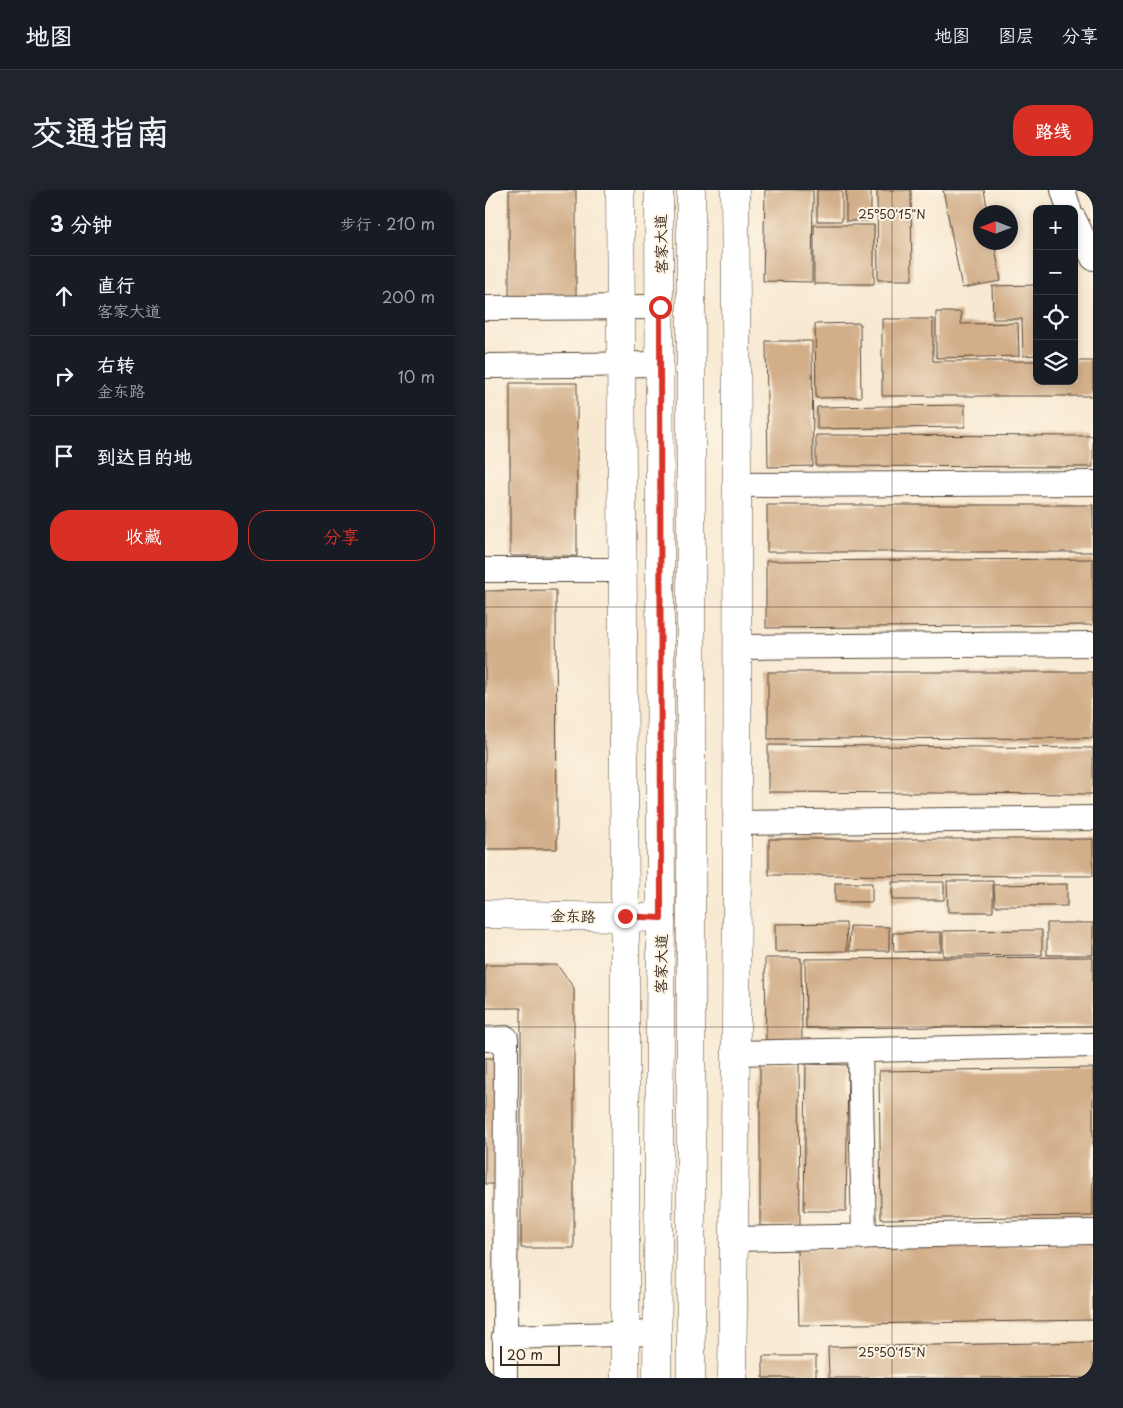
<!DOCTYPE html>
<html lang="zh">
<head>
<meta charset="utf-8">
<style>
  body { margin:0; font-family:"Playpen Sans","LXGW WenKai TC",sans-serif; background:#20242c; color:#f1f3f6 }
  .controls { position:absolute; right:15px; top:15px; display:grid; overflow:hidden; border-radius:10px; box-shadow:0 2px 8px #0003 }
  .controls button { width:45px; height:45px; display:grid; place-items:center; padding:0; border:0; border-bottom:1px solid #363941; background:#171b24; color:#f1f3f6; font:25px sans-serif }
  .compass { position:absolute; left:488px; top:15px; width:45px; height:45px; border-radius:50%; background:#171b24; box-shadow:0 2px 8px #0003; rotate:270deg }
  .scale { position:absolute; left:15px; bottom:12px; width:60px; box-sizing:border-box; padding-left:5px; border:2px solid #3b2a1e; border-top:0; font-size:14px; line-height:18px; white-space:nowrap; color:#3b2a1e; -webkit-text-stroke:4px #fcf5e5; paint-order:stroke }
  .stop { position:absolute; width:15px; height:15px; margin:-11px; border:4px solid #d93025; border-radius:50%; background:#fff }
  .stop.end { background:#d93025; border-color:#fff; box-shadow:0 1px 5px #0008 }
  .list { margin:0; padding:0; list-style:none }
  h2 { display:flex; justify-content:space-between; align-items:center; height:65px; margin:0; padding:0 20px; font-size:21px }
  h2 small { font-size:16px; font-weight:400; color:#9ea1a6 }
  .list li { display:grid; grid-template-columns:32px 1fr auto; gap:15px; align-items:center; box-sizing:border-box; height:80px; padding:0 20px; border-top:1px solid #363941 }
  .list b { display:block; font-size:19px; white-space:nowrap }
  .list p { margin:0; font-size:16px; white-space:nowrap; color:#9ea1a6 }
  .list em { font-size:16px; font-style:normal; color:#9ea1a6 }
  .actions { display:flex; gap:10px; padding:15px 20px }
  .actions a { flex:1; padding:11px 0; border:1px solid #d93025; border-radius:20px; text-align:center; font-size:18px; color:#d93025 }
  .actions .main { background:#d93025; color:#fff }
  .icon { flex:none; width:28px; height:28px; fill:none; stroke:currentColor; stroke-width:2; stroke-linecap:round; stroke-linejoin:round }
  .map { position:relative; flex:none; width:608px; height:1188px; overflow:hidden; border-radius:20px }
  header { display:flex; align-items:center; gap:30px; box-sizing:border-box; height:70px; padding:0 25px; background:#171b24; border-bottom:1px solid #363941 }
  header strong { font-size:24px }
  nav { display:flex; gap:28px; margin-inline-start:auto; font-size:18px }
  .intro { display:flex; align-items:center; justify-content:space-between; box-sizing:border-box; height:120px; padding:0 30px }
  h1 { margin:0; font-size:35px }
  .button { padding:12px 22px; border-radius:20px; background:#d93025; color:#fff; font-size:18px; font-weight:700 }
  main { display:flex; gap:30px; padding:0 30px }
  aside { flex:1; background:#171b24; border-radius:20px; box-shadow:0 2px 8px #0003 }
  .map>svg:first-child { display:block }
  .building { fill:#d2ae89 }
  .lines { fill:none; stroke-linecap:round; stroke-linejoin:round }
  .minor-casing { stroke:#574739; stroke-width:26 }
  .tertiary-casing { stroke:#574739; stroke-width:29 }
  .primary-casing { stroke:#574739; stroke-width:29 }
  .minor { stroke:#fff; stroke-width:24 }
  .tertiary { stroke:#fff; stroke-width:28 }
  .primary { stroke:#fff; stroke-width:28 }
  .route { stroke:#d93025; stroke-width:6 }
  .ticks { fill:none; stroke:#3b2a1e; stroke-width:1; stroke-opacity:0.45 }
  .labels { text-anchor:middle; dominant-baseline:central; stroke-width:4; stroke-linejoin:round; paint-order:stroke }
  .street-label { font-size:15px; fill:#3b2a1e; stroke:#fcf5e5 }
  .ticks-label { font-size:12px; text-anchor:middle; fill:#3b2a1e; stroke:#fcf5e5; stroke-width:4; stroke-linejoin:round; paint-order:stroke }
</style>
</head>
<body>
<header>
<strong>地图</strong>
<nav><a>地图</a><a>图层</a><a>分享</a></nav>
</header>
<div class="intro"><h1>交通指南</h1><a class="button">路线</a></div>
<main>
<aside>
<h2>3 分钟<small>步行 · 210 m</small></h2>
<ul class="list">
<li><svg class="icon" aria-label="ahead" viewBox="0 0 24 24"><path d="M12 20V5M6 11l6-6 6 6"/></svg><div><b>直行</b><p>客家大道</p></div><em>200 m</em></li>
<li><svg class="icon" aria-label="right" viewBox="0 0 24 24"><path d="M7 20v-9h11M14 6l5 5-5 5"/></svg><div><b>右转</b><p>金东路</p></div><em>10 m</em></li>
<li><svg class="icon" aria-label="arrive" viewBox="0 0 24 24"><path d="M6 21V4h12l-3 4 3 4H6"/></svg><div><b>到达目的地</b></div></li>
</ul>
<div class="actions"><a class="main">收藏</a><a>分享</a></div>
</aside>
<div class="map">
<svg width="608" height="1188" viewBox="0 0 608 1188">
  <rect width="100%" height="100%" fill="#fcf5e5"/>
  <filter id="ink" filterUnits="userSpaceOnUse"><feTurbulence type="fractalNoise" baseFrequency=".02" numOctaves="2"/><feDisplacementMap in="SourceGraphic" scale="10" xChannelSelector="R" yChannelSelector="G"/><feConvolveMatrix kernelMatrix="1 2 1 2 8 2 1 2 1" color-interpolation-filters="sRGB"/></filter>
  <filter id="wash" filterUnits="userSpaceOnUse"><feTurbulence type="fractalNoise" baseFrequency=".0096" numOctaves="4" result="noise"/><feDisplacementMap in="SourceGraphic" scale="20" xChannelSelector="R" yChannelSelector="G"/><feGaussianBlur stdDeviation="1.12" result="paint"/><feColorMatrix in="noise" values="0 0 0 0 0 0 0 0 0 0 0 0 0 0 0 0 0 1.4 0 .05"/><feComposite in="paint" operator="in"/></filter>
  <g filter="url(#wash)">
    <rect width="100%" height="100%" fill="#f8e9d2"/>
    <g id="blocks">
      <path class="building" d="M24,0H91V106H24Z
        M280,0H328L327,92L278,91Z
        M332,0H357V31H332Z
        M361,0H386V31H361Z
        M392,0H426L427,90H393Z
        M458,0H499L503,22H496V52H509L516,91L477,98Z
        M329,35H389V94H329Z
        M552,95V165L538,166L537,129H508L507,96Z
        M451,122H476V134L533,133L534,166L451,168Z
        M397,129H448V171H552V191H589V171H608V206H397Z
        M375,133L376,207L331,208L330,134Z
        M281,151H327L328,276L283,277Z
        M25,193H92V366H25Z
        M480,215V237L332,239V217Z
        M331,245L608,246V277L331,276Z
        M282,315H608V362H282Z
        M608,369V435L281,438V371Z
        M71,400L72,659H0V401Z
        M283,482H608V548L283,549Z
        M283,555L608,558V604L283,602Z
        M284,649H608V686L284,685Z
        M462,691H508V722H463Z
        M407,692H459V710H407Z
        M350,693H387V712H350Z
        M582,694V716H510L509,695Z
        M361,733L362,761L290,762V734Z
        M562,733H608V765H562Z
        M365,736L404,737V761H364Z
        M557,740V765L458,766V741Z
        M456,742V761L409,762L408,743Z
        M608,767V836L321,838L320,769Z
        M280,768H316L317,850H281Z
        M0,775H72L89,798V1058H36V818H0Z
        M0,868H17V994H0Z
        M275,873H314L315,1036H275Z
        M321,874L363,875L361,1021H319Z
        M608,878V1026L396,1029L394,881Z
        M608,1054V1130L314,1135L312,1059Z
        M608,1152V1188H344L343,1157Z
        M278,1166H331V1188H278Z"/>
    </g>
  </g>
  <g filter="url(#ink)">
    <use href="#blocks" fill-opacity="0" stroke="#574739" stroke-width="1"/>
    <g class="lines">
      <g class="minor-casing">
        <path id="minor" d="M578,0L584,19
          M589,29L608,68
          M0,118L175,117
          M0,176L176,174
          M253,295L608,293
          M0,380H138
          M253,457L608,454
          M253,633L608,628
          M0,849L21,848L20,1188
          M375,860L379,1047
          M251,863L608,855
          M249,1049L608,1042
          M19,1147L172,1143"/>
      </g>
      <g class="tertiary-casing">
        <path id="tertiary" d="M135,0L140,726V1188
          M0,724L176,728
          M247,1188C253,792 254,396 250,0"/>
      </g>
      <g class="primary-casing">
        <path id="primary" d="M206,0V1188
          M172,1188L176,728L174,0"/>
      </g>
      <use href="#minor" class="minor"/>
      <use href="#tertiary" class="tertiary"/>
      <use href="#primary" class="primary"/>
    </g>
  </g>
  <g class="lines" filter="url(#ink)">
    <path class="route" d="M140,726L176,728L175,117"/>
  </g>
  <path class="ticks" d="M407,0V1188M0,417H608M0,837H608"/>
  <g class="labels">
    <g class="street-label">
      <text transform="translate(175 54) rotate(-91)">客家大道</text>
      <text transform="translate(88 725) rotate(1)">金东路</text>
      <text transform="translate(175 774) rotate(-89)">客家大道</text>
    </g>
  </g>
  <g class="ticks-label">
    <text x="407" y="29">25°50'15"N</text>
    <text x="407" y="1167">25°50'15"N</text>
  </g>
</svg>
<div class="controls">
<button>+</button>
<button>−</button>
<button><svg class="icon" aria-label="locate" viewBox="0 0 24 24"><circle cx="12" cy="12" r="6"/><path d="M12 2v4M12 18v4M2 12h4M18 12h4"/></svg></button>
<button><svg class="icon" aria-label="layers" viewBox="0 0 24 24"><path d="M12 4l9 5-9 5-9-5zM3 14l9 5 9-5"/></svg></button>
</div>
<svg class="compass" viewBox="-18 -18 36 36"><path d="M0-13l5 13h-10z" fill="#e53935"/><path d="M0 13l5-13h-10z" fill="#9ea1a6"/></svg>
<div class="scale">20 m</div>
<div class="stop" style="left:175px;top:117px"></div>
<div class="stop end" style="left:140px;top:726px"></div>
</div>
</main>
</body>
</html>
